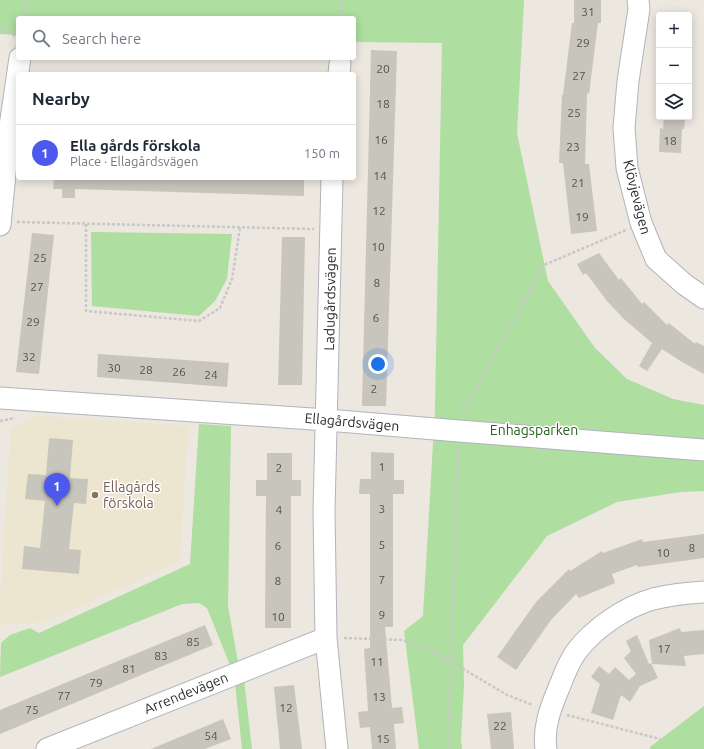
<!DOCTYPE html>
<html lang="en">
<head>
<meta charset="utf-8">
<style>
  body { margin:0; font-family:Ubuntu,sans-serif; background:#f6f6f7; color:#1f2937 }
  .controls { position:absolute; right:12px; top:12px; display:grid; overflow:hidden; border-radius:4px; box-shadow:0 2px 10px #0003 }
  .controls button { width:36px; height:36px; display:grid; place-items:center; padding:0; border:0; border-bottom:1px solid #e0e1e3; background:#fff; color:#1f2937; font:20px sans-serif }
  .you { position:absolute; left:378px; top:364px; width:14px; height:14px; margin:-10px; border:3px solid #fff; border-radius:50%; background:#1a73e8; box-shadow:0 0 0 6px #1a73e833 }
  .badge { display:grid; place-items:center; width:26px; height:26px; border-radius:50%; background:#4c59ec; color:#fff; font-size:13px; font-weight:700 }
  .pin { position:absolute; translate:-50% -33px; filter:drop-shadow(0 1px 2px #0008) }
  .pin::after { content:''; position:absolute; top:21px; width:14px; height:12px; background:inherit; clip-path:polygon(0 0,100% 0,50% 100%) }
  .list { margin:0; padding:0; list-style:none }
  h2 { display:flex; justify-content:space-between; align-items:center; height:52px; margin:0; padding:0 16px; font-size:17px }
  h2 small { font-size:13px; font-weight:400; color:#747a83 }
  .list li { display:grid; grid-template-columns:26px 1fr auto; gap:12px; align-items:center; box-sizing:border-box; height:56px; padding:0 16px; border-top:1px solid #e0e1e3 }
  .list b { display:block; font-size:15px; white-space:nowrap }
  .list p { margin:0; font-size:13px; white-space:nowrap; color:#747a83 }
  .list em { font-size:13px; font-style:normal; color:#747a83 }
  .icon { flex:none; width:22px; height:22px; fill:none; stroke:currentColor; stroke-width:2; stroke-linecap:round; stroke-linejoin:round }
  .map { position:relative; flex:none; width:704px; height:749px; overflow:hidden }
  .search { position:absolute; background:#fff; box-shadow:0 2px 10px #0003; left:16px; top:16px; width:340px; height:44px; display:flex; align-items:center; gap:10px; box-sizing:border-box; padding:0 14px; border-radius:4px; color:#747a83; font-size:15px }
  .panel { position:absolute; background:#fff; box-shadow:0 2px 10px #0003; left:16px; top:72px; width:340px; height:108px; border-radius:4px }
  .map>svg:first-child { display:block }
  .education { fill:#ece6d0 }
  .green { fill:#aedea0 }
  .building { fill:#c8c5bd }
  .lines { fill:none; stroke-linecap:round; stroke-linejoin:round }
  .minor-casing { stroke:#b2b3bd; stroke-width:23 }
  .path { stroke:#c8c8c8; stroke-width:2.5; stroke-dasharray:3 2; stroke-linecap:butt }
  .minor { stroke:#fff; stroke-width:21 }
  .education-dot { fill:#8d6e63; stroke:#fff; stroke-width:1.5 }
  .labels { text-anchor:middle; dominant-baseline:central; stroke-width:3; stroke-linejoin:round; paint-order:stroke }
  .number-label { font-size:12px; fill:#525250 }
  .street-label { font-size:14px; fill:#2b2b2b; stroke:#fff }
  .park-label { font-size:14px; fill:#276320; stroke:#fff }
  .education-label { font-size:14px; fill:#785e54; stroke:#fff; text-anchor:start }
</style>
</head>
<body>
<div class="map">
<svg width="704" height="749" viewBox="0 0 704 749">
  <rect width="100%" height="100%" fill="#ece7df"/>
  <path class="education" d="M37,416L188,426L180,561L45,622L0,625V599L11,429Z"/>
  <path class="green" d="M0,0H524L517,133L548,281L595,348L627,379L673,399L704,405V491L681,492L617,502L547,536L463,645L464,686L461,740L462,749H419L404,631L423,616L435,409L442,43L354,42V18H18V35L0,34Z
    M91,232L232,234L227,279L215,301L199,316L92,306Z
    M199,424L231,426L228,606L238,662L230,665L207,608L199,603L182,604L0,677L1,643L10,635L30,628L39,633L190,564Z
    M244,680L252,749H242L235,683Z
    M704,706V749H650V747Z"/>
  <path class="building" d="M574,0H601V23H598L589,94L587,93L585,164H589L597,231L571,234L563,163H559L562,95H563L572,23H574Z
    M371,50L397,51L386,406H362Z
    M664,117H685L684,129H682L681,153L659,152L660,128L663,129Z
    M54,178H304V196L75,189V198H62V189H53Z
    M32,233L54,235L39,374L16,372Z
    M282,237H305L302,385H278Z
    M599,253L619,280L621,278L642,304L644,302L667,325L669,323L695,344L696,342L704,346V374L682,362L662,349L647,371L639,366L652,343L624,319L607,301L586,273L583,275L577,264Z
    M98,354L229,363L227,387L97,377Z
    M49,438L73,440L70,478L88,479L86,504L74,503L69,549L81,550L79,574L22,569L24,546L40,548L45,501L25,499L28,474L46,475Z
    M371,452L394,453V480H404V494H393V627H385L392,708L402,707L404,723L394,724L396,749H372L370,727L360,728L358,712L368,711L364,649L370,648V494H359L360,479H371Z
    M267,453H292V480H301V496H291V628H265L266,496H256V480H267Z
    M704,534V558L638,567L637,565L612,574L615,583L579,598L576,594L551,620L516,670L497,657L536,602L569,569L570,571L602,551L603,553L642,539L643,542Z
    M205,625L213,645L0,734V710Z
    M680,628L681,632L704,630V654L684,656L686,666L652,664L649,640Z
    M637,635L649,664L651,663L658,678L640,686L630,702L621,695L613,720L591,713L600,684L591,677L599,666L609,674L615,667L629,680L636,674L624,658L631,651L626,641Z
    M294,685L302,749H280L274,687Z
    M511,712L514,749H491L487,714Z
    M223,719L231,739L205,749H151Z"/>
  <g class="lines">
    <g class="minor-casing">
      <path id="minor" d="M638,0L639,9L628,81L624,128L627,168L641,223L656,259L684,284L704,298
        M339,74L340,64
        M9,133L20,58
        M332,178L324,512L326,638L337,749
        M0,225L9,133H18
        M0,398L327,420L459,431L704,450
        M47,749L326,638
        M546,749C543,729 550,709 558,690C563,678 568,663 576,652C593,629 625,607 653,599C669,595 687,593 704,592"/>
    </g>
    <path class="path" d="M24,18L26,0
      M341,18V0
      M0,26L18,38
      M17,222L314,229
      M86,224V311L199,321L220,308L232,279L240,228
      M462,413L544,265L626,230
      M0,421L15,418
      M344,638L403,640L450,661L507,695L533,705
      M567,715L660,739
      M448,749L458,448"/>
    <use href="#minor" class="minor"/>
  </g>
  <circle class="education-dot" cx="95" cy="495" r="4"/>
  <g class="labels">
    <g class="number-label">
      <text x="588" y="11">31</text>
      <text x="583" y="42">29</text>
      <text x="383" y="68">20</text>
      <text x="579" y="75">27</text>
      <text x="383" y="103">18</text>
      <text x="574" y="112">25</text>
      <text x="381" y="139">16</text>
      <text x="670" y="140">18</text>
      <text x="573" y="146">23</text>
      <text x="380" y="175">14</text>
      <text x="578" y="182">21</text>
      <text x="379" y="210">12</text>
      <text x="582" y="216">19</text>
      <text x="378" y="246">10</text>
      <text x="40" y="257">25</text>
      <text x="377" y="282">8</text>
      <text x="37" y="286">27</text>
      <text x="376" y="317">6</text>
      <text x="33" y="321">29</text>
      <text x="29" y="356">32</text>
      <text x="114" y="367">30</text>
      <text x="146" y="369">28</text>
      <text x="179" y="371">26</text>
      <text x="211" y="374">24</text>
      <text x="374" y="388">2</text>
      <text x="382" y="466">1</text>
      <text x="279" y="467">2</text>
      <text x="382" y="508">3</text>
      <text x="279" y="509">4</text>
      <text x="382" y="544">5</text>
      <text x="278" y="545">6</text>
      <text x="692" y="547">8</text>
      <text x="663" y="552">10</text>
      <text x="382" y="579">7</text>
      <text x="278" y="580">8</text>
      <text x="382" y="614">9</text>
      <text x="278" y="616">10</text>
      <text x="193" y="641">85</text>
      <text x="664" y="648">17</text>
      <text x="161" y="655">83</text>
      <text x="377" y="661">11</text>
      <text x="129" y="668">81</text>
      <text x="96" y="682">79</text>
      <text x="64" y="695">77</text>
      <text x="379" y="696">13</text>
      <text x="286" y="707">12</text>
      <text x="32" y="709">75</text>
      <text x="500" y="725">22</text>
      <text x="211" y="735">54</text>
      <text x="383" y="738">15</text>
    </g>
    <g class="street-label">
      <text transform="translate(637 197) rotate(76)">Klövjevägen</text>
      <text transform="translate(330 299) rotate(-89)">Ladugårdsvägen</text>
      <text transform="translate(352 422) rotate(5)">Ellagårdsvägen</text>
      <text transform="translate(186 693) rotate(-22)">Arrendevägen</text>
    </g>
    <g class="park-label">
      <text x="534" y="430">Enhagsparken</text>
    </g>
    <g class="education-label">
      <text x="103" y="487">Ellagårds<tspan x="103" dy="16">förskola</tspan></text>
    </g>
  </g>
</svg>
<div class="controls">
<button>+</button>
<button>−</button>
<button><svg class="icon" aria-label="layers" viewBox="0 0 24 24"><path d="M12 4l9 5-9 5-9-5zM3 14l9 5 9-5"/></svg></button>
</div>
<div class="you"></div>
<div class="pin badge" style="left:57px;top:506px">1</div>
<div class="search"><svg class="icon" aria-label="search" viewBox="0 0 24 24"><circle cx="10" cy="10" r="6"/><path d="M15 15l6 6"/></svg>Search here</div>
<section class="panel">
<h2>Nearby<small></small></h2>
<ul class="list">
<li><span class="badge">1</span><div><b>Ella gårds förskola</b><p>Place · Ellagårdsvägen</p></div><em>150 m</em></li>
</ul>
</section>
</div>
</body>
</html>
